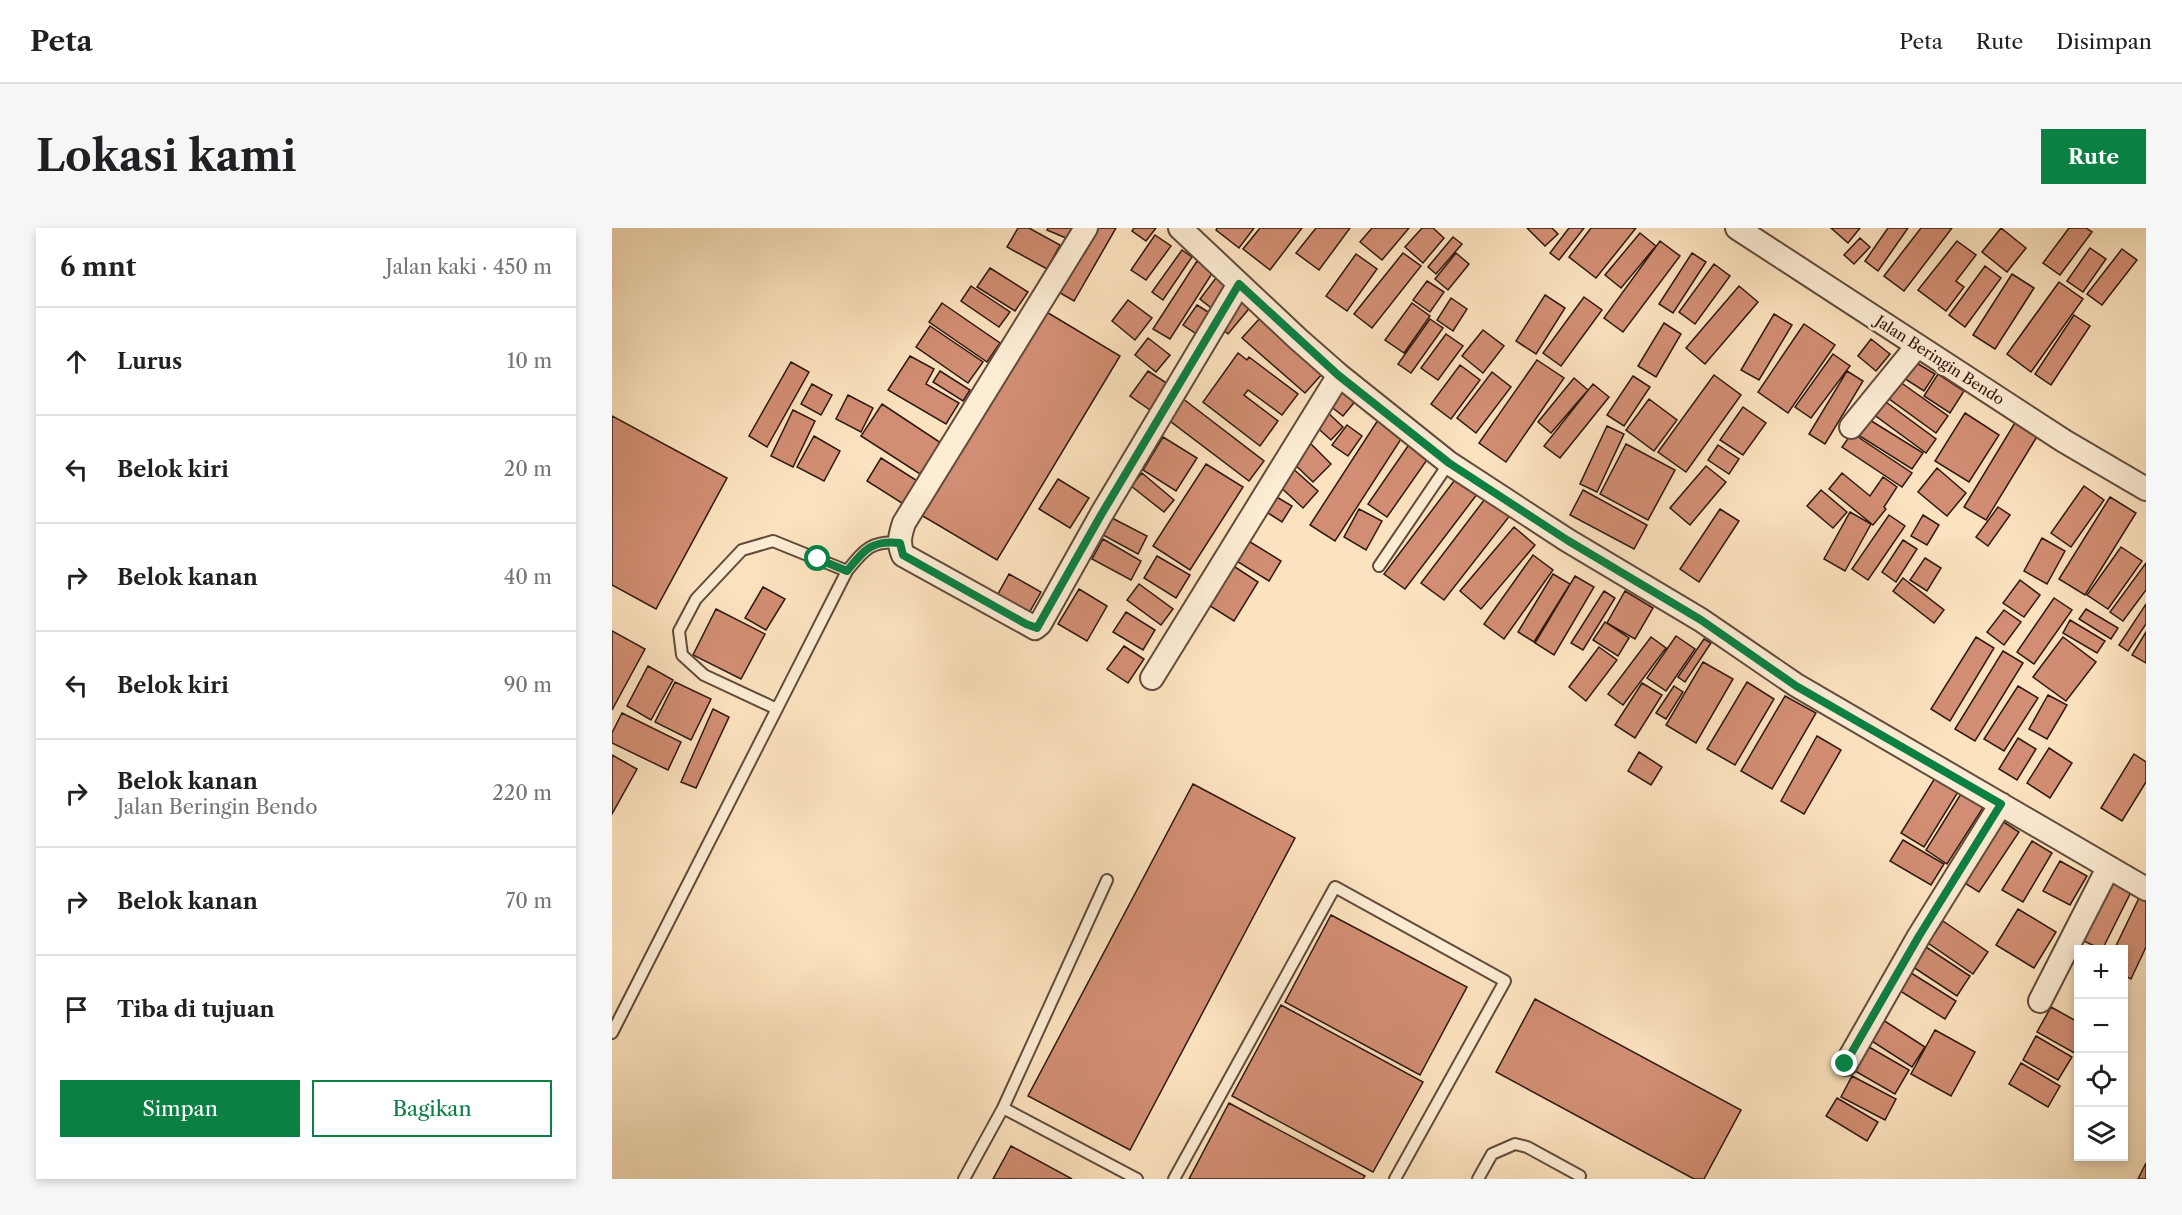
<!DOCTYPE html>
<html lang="id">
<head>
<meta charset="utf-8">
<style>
  body { margin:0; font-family:"Libre Caslon Text",serif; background:#f6f6f6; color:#202124 }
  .controls { position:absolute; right:18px; bottom:18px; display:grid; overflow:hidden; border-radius:0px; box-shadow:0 3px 9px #0003 }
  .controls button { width:54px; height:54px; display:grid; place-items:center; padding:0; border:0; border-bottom:2px solid #e0e0e0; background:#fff; color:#202124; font:30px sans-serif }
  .stop { position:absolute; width:18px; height:18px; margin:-14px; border:4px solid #0b8043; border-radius:50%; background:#fff }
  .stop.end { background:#0b8043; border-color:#fff; box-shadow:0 2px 6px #0008 }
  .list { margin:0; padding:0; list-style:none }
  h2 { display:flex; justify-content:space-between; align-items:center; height:78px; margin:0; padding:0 24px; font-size:26px }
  h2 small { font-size:20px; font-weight:400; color:#757577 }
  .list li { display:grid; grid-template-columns:39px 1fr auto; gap:18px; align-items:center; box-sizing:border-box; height:108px; padding:0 24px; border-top:2px solid #e0e0e0 }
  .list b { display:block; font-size:22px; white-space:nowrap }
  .list p { margin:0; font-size:20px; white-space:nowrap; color:#757577 }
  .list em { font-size:20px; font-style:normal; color:#757577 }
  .actions { display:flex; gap:12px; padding:18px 24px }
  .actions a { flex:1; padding:14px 0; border:2px solid #0b8043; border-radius:0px; text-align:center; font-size:21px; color:#0b8043 }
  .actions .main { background:#0b8043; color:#fff }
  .icon { flex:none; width:33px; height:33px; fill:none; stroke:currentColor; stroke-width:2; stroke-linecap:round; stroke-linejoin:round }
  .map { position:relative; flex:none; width:1534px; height:951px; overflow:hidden; border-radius:0px }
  header { display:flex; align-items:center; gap:36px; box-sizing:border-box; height:84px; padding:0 30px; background:#fff; border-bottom:2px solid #e0e0e0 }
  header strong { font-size:28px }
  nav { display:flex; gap:33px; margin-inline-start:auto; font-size:21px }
  .intro { display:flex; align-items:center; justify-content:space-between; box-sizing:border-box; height:144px; padding:0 36px }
  h1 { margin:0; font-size:42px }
  .button { padding:15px 27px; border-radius:0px; background:#0b8043; color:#fff; font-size:21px; font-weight:700 }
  main { display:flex; gap:36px; padding:0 36px }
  aside { flex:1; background:#fff; border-radius:0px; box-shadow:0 3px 9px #0003 }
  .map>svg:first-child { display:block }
  .building { fill:#d28e74; stroke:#2f180f; stroke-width:1.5 }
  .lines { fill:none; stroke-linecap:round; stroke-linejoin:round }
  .lane-casing { stroke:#624b3b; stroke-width:14 }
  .street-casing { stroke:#624b3b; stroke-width:26 }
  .lane { stroke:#fdedd5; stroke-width:10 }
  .street { stroke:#fdedd5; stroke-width:22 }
  .route { stroke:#0b8043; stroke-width:8 }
  .labels { text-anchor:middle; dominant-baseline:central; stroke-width:6; stroke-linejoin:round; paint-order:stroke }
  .street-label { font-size:15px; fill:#2f180f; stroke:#fdedd5 }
</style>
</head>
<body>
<header>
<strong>Peta</strong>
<nav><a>Peta</a><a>Rute</a><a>Disimpan</a></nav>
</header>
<div class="intro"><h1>Lokasi kami</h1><a class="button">Rute</a></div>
<main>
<aside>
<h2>6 mnt<small>Jalan kaki · 450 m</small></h2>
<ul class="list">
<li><svg class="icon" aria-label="ahead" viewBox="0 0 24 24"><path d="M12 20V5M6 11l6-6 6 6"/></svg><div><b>Lurus</b></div><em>10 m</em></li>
<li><svg class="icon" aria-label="left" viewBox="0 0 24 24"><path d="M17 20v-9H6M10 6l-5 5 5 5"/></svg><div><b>Belok kiri</b></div><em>20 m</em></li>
<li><svg class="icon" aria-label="right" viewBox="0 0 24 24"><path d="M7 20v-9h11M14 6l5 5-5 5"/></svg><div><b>Belok kanan</b></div><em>40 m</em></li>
<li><svg class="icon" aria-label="left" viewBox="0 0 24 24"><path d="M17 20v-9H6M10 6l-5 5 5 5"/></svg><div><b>Belok kiri</b></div><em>90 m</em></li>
<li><svg class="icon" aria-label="right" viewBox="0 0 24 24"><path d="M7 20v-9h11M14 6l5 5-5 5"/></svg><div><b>Belok kanan</b><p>Jalan Beringin Bendo</p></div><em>220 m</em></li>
<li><svg class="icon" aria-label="right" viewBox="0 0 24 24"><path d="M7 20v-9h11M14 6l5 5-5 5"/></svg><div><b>Belok kanan</b></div><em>70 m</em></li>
<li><svg class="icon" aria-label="arrive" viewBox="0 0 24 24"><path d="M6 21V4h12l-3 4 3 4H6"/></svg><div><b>Tiba di tujuan</b></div></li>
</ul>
<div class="actions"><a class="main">Simpan</a><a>Bagikan</a></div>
</aside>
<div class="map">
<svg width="1534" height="951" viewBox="0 0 1534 951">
  <rect width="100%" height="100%" fill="#fce3bf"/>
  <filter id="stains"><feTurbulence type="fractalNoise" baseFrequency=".00333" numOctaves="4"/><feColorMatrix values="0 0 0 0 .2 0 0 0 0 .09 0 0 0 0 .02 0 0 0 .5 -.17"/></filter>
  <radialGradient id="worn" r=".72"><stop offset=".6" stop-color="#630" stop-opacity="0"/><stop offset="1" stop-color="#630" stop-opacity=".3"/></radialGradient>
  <path class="building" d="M406,0H417L448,17L435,41L395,19Z
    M436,0H467L461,13L435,2Z
    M479,0H504L462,73L443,62Z
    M522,0H544L534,13L520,3Z
    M605,0H642L627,20L604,2Z
    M648,0H690L658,42L631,21Z
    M704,0H738L707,42L684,25Z
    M760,0H797L770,32L748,14Z
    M810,0H821L832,10L811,35L793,19Z
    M915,0H940L946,6L933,18Z
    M957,0H972L947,32L938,25Z
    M979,0H1024L984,50L957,29Z
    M1219,0H1248L1236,15Z
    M1276,0H1296L1266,43L1253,33Z
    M1309,0H1340L1292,63L1272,48Z
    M1389,0L1414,20L1395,44L1370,24Z
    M1457,0H1474L1480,4L1448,47L1431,35Z
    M1028,5L1044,18L1009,60L993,47Z
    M543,7L559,18L534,52L519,42Z
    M841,9L850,16L824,46L816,39Z
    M1248,10L1258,19L1242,36L1232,27Z
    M1048,13L1068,28L1011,104L992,90Z
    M1345,13L1364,27L1344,53L1352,59L1334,83L1306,62Z
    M1478,20L1494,31L1471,64L1455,53Z
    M1510,21L1525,32L1490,77L1475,66Z
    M570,22L580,29L551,72L540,64Z
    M791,25L809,38L760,100L742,86Z
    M844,25L857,36L836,62L823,51Z
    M1080,25L1094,34L1061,85L1047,76Z
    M744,26L765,41L735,83L714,68Z
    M585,33L601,44L558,111L541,101Z
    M1102,36L1118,48L1083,96L1067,84Z
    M1373,38L1389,50L1353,99L1337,87Z
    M378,40L416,64L403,83L365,59Z
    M607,46L622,58L603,83L588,71Z
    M1400,46L1422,60L1383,121L1361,107Z
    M815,53L832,64L818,84L801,72Z
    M1447,54L1471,71L1419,144L1395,126Z
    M359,58L398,84L387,99L349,73Z
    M1127,58L1146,74L1093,136L1074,120Z
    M933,67L953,80L924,126L904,113Z
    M629,68L640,77L616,106L605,96Z
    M972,69L990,82L949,138L931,125Z
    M839,70L855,81L841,103L825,92Z
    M516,72L540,90L523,112L500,93Z
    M330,75L388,115L375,134L317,94Z
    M800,75L818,88L792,125L773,112Z
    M585,77L601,87L586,107L571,97Z
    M433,83L508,128L385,332L309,287Z
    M1162,86L1180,97L1147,152L1129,142Z
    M1462,87L1478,98L1439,157L1423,146Z
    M648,90L711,145L693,165L630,110Z
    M818,91L831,100L799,145L786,136Z
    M1052,95L1069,106L1044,149L1026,138Z
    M1192,96L1223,117L1176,185L1146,164Z
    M318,98L371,134L356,155L304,119Z
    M871,102L892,118L871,145L850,128Z
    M834,106L851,118L826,152L809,140Z
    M536,110L558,127L544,144L523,127Z
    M1259,111L1278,126L1264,143L1246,128Z
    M626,125L635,132L637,129L686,166L670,187L636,162L632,167L666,193L648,218L591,174Z
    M1221,126L1238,138L1199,190L1183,179Z
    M298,128L322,141L314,156L347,175L334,196L276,162Z
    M1298,131L1323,146L1312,163L1287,147Z
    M925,132L952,150L894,234L867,215Z
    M179,134L197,144L155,219L137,208Z
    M848,137L868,152L839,191L819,176Z
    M328,143L358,162L351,173L321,154Z
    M536,143L559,158L541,184L518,168Z
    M1235,143L1251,153L1213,216L1197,206Z
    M880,144L899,159L864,205L845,190Z
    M1326,146L1352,163L1338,185L1312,168Z
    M1102,147L1129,167L1074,244L1046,224Z
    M1021,148L1038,159L1012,198L995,187Z
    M1281,149L1336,188L1324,205L1269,165Z
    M962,150L976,162L939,205L926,194Z
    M200,156L220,167L209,187L189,176Z
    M981,156L997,169L948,230L932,218Z
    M727,157L745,171L731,188L713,174Z
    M236,167L261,180L249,204L224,191Z
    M1267,169L1324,211L1314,225L1257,183Z
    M570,170L652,233L637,253L554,190Z
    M1037,171L1065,192L1042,223L1014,202Z
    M270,176L329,215L308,246L249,208Z
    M1131,179L1154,195L1131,227L1108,212Z
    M712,181L731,199L719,212L700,195Z
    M181,182L203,193L181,239L159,228Z
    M1353,185L1387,207L1357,254L1323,233Z
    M0,188L115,250L44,381L0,357Z
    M1253,189L1311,225L1300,241L1243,205Z
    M766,192L791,208L723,313L698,297Z
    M1404,193L1426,207L1374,292L1352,279Z
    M735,197L750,208L736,228L720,217Z
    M995,198L1012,206L985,264L968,256Z
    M1240,205L1300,245L1290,259L1230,219Z
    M202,208L228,223L212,253L185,239Z
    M551,209L585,230L564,263L531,242Z
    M695,212L719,236L701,254L676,230Z
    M798,215L817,229L775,289L756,276Z
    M1014,216L1063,242L1036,292L988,266Z
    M1106,217L1127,231L1117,246L1096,232Z
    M269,230L307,254L293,277L255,253Z
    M594,236L631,259L578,342L541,318Z
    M678,238L706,263L691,280L663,254Z
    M1094,238L1114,254L1078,297L1058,280Z
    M1325,240L1354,265L1335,288L1306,264Z
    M530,245L562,272L552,284L519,258Z
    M848,245L869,261L793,361L772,346Z
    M1230,245L1258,268L1271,249L1285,259L1272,279L1274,281L1261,297L1217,261Z
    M446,251L477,270L458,300L427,281Z
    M1472,258L1492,272L1459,319L1439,305Z
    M971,262L1035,297L1022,321L958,287Z
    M1209,262L1235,284L1221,300L1195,278Z
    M879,263L903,281L832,372L809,355Z
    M663,268L680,278L670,294L653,283Z
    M1498,269L1524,285L1473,367L1447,351Z
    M1386,279L1398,287L1376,318L1364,309Z
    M747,281L770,293L754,322L732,309Z
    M1108,281L1127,293L1087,354L1068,341Z
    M1238,284L1259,296L1233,343L1212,331Z
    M1277,287L1293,298L1256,352L1240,341Z
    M1311,287L1327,297L1315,317L1299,308Z
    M500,290L535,308L526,326L491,307Z
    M902,299L923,317L869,381L848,363Z
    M630,309L669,333L657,353L618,329Z
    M1430,310L1453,323L1435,356L1412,343Z
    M491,311L529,333L519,352L480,331Z
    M1291,312L1305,321L1284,354L1270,344Z
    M1509,319L1530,333L1496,381L1475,367Z
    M921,327L941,342L892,411L872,396Z
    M545,328L578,347L564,370L532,350Z
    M1313,330L1329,340L1315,363L1298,352Z
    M1534,335V362L1511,393L1498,384Z
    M620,337L646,354L622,393L595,376Z
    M397,346L429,364L413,392L381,375Z
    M941,346L958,356L922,414L906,404Z
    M963,348L982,359L942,427L923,415Z
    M1291,350L1332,382L1322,395L1281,363Z
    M1408,352L1428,367L1412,389L1391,375Z
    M527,356L561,381L549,397L515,372Z
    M151,359L173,371L154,402L133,390Z
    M467,361L495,378L475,413L446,396Z
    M992,363L1003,370L971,422L959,415Z
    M1013,363L1041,380L1023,411L995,395Z
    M1442,370L1460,382L1422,436L1405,424Z
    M1534,376V396L1516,423L1507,417Z
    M104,381L153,406L129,451L81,427Z
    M1474,381L1506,400L1499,411L1467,391Z
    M1392,382L1409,394L1392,417L1375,404Z
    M514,384L543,402L531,422L501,404Z
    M1458,392L1493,413L1485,425L1451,405Z
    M993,394L1017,410L1006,428L981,412Z
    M0,403L33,421L0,482Z
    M1534,404V435L1520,427Z
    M1064,408L1083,421L1054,463L1035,450Z
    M1039,409L1054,420L1011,477L996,466Z
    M1364,409L1382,420L1338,493L1319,481Z
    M1451,409L1484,434L1454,473L1421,449Z
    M1092,411L1099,415L1073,454L1066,449Z
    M512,418L532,431L516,455L495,441Z
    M987,419L1005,432L974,473L957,459Z
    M1391,423L1411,435L1363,513L1343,501Z
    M1091,434L1121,451L1084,515L1054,497Z
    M36,438L61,452L39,492L15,478Z
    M63,454L99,471L79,512L43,494Z
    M1135,454L1162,471L1123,537L1095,521Z
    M1030,455L1050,467L1023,510L1003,497Z
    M1062,458L1071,464L1054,491L1044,485Z
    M1406,458L1426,470L1392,523L1372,511Z
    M1436,467L1455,477L1435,511L1417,501Z
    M1173,468L1204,485L1160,561L1129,543Z
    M101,481L117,489L84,560L69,554Z
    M10,485L69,514L56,542L0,515V505Z
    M1205,508L1229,522L1192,586L1169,573Z
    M1406,510L1424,521L1405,552L1387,541Z
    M1437,520L1460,535L1438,570L1415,555Z
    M1027,524L1050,539L1039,557L1016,543Z
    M1522,526L1534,534V554L1510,593L1489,580Z
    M0,527L25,541L0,586Z
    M1323,550L1346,564L1312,619L1289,605Z
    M581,556L683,610L518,922L416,868Z
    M1352,561L1374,575L1335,636L1314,622Z
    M1387,591L1407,604L1367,664L1348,652Z
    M1291,612L1332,636L1319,657L1278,633Z
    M1420,613L1440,625L1411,674L1390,662Z
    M1448,633L1475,648L1458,677L1431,663Z
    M1502,651L1521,660L1490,722L1472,713Z
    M1527,670L1534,674V719L1519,751L1512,747V722H1502Z
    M1406,681L1444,704L1422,740L1384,717Z
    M719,687L855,759L808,847L673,774Z
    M1331,693L1376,724L1361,746L1316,715Z
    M1311,717L1358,748L1345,768L1298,737Z
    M1296,743L1344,773L1333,791L1285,761Z
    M923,771L1129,882L1092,951H1082L884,844Z
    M669,777L811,854L761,944L620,868Z
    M1439,779L1466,794V827L1425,804Z
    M1265,788L1313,819L1300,839L1252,808Z
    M1323,802L1363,824L1339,868L1299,846Z
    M1424,808L1460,829L1446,852L1411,832Z
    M1257,819L1297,842L1283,866L1243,843Z
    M1409,835L1448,858L1436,879L1397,856Z
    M1240,848L1284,871L1273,892L1229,869Z
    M1225,870L1266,894L1255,913L1214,888Z
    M617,875L753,948L751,951H577Z
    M399,918L460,951H381Z
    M1534,935V951H1526Z"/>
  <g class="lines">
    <g class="lane-casing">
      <path id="lane" d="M767,338L837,235
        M165,481L92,447L70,427L67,403L84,371L130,322L161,313L235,343
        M0,805L235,343C252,322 259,312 288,315
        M391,880L525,951
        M352,951L391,880L495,652
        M562,951L723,659L893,753L783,951
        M866,951L880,926L903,916L915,919L968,948"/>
    </g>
    <g class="street-casing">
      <path id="street" d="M474,0L292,295C288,307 286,315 291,327L423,400L428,396L489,287L627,56
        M568,0L686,111L727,147L837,235L955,312L1089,392L1184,457L1534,661
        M1125,0L1452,213L1534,261
        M1239,199L1305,118
        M540,450L727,147
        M1428,773L1496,640
        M1234,836L1307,708L1389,576"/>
    </g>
    <use href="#lane" class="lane"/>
    <use href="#street" class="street"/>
  </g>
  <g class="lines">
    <path class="route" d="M206,331L235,343C252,322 259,312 288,315L291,327L414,396L425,400L489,287L627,56L726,147L837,235L955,312L1089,392L1184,458L1389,576L1307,708L1233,836"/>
  </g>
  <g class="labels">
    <g class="street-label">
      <text transform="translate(1328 132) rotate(33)">Jalan Beringin Bendo</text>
    </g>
  </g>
  <rect width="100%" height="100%" filter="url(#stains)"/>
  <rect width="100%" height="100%" fill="url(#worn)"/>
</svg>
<div class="controls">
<button>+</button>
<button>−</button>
<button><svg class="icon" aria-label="locate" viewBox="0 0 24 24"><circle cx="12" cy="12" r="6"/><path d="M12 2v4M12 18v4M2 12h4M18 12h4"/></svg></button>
<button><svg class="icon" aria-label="layers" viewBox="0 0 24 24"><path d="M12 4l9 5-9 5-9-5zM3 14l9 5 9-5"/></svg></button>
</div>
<div class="stop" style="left:206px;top:331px"></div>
<div class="stop end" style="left:1233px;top:836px"></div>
</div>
</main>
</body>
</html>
